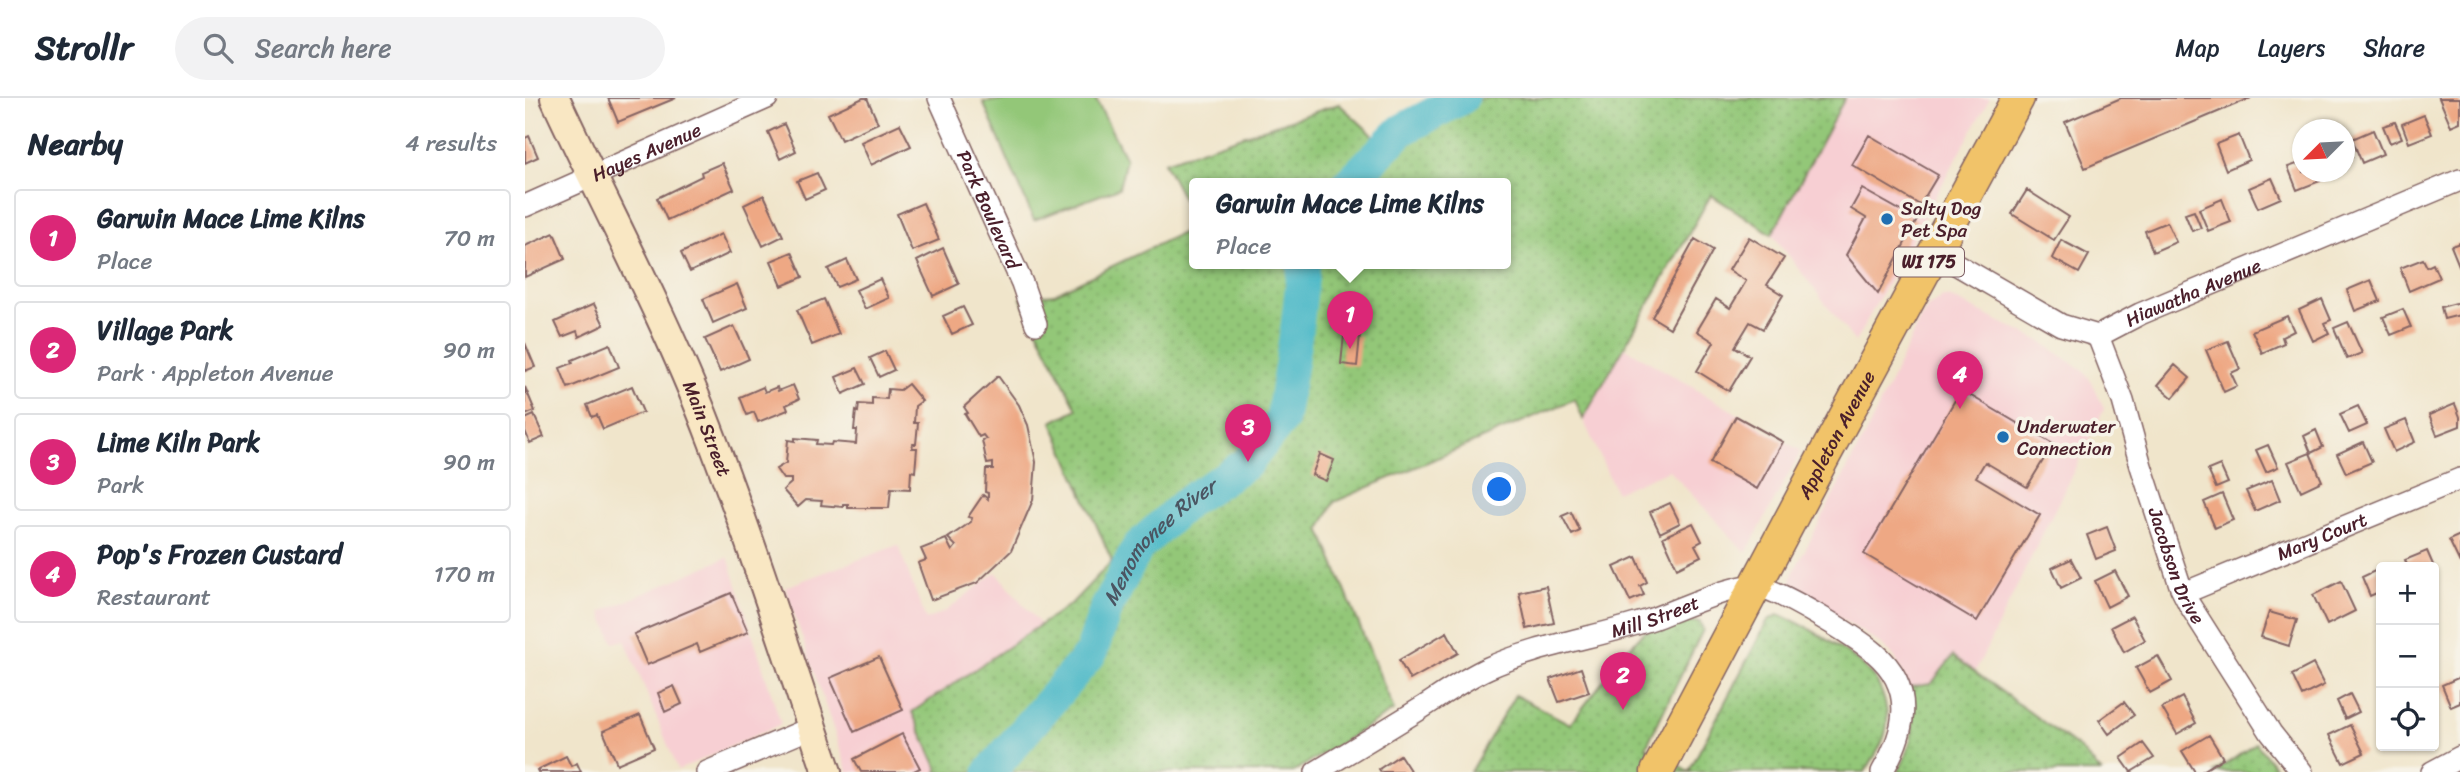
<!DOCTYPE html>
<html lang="en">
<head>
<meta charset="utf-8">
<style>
  body { margin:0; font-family:Sriracha,sans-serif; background:#f2f2f3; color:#1f2937 }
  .controls { position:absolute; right:21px; bottom:21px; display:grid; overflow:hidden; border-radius:7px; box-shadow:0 2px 5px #0004 }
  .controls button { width:63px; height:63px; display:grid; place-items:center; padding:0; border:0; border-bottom:2px solid #e0e1e3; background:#fff; color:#1f2937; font:35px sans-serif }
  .compass { position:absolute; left:1767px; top:21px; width:63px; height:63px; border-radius:50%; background:#fff; box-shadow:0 2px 5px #0004; rotate:246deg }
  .you { position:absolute; left:975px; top:392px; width:24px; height:24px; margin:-18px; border:5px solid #fff; border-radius:50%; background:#1a73e8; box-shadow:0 0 0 10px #1a73e833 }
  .badge { display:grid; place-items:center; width:46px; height:46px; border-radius:50%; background:#db2777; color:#fff; font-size:23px; font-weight:700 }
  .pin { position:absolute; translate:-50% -58px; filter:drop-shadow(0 2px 4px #0008) }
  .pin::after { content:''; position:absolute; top:37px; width:24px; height:21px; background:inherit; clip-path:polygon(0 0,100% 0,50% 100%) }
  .popup { position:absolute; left:664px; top:80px; width:322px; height:91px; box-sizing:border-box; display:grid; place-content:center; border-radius:7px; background:#fff; filter:drop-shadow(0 2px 5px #0005); font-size:23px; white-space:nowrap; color:#747a83 }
  .popup b { font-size:26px; color:#1f2937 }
  .popup::after { content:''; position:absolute; left:50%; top:100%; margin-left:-14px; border:14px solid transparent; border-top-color:#fff }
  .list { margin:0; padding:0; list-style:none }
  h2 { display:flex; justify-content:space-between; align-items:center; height:91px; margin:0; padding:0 28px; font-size:30px }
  h2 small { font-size:23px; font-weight:400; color:#747a83 }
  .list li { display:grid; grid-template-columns:46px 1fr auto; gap:21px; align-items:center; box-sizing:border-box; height:98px; margin:0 14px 14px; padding:0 14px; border:2px solid #e0e1e3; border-radius:7px }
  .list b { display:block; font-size:26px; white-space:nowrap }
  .list p { margin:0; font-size:23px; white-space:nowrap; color:#747a83 }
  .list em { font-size:23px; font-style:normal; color:#747a83 }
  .icon { flex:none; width:38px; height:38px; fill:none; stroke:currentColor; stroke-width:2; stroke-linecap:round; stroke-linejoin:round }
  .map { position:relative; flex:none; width:1935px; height:674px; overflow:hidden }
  header { display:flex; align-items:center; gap:42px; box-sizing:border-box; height:98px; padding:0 35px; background:#fff; border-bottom:2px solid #e0e1e3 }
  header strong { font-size:33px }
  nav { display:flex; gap:38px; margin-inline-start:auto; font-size:24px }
  .search { width:490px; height:63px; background:#f2f2f3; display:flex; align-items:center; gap:18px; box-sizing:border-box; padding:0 24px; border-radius:38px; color:#747a83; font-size:26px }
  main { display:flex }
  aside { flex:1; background:#fff }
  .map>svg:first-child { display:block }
  .built { fill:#f7cfd3 }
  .grass { fill:url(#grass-dots); stroke:#6e7352; stroke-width:2 }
  .garden { fill:#93c778; stroke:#6e7352; stroke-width:2 }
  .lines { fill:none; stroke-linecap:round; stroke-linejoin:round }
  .river { stroke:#4db9c8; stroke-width:33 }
  .building { fill:#eea884 }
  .street-casing { stroke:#846463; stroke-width:24 }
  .secondary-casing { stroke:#846463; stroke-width:32 }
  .primary-casing { stroke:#846463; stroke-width:35 }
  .street { stroke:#fff; stroke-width:21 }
  .secondary { stroke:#f9e7c3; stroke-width:28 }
  .primary { stroke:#f1c369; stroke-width:32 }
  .poi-dot { fill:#1f6fb2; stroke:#f7f3e8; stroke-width:2.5 }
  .labels { text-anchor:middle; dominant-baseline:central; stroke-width:7; stroke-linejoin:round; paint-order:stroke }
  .shield { fill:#f7f3e8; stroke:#7e5f64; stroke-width:2 }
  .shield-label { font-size:18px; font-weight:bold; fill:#4a1f2b }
  .street-label { font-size:19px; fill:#4a1f2b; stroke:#f7f3e8 }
  .poi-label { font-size:19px; fill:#4a1f2b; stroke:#f7f3e8; text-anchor:start }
  .water-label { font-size:21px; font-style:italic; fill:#4b5562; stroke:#f7f3e8 }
</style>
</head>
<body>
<header>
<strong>Strollr</strong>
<div class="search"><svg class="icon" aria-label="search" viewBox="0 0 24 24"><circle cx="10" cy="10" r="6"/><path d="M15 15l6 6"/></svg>Search here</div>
<nav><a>Map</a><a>Layers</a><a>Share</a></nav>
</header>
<main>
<aside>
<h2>Nearby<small>4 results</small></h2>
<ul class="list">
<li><span class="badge">1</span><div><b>Garwin Mace Lime Kilns</b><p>Place</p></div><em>70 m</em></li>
<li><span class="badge">2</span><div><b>Village Park</b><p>Park · Appleton Avenue</p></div><em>90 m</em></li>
<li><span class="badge">3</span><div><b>Lime Kiln Park</b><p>Park</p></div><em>90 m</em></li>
<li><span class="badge">4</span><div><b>Pop's Frozen Custard</b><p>Restaurant</p></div><em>170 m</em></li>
</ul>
</aside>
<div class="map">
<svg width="1935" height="674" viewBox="0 0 1935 674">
  <defs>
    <pattern id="grass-dots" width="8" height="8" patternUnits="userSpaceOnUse" patternTransform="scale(1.75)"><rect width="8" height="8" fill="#93c778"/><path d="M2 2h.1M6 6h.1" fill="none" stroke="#80aa68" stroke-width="1.8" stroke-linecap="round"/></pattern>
  </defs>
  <rect width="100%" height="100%" fill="#f7f3e8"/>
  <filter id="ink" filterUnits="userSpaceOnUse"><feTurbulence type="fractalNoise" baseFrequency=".0143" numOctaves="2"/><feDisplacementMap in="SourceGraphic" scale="14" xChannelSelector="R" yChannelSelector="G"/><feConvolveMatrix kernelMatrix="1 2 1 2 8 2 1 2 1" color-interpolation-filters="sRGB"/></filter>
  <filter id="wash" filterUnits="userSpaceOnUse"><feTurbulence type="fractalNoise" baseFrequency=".00686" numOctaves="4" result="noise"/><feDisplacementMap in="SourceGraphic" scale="28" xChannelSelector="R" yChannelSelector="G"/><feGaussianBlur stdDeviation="1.57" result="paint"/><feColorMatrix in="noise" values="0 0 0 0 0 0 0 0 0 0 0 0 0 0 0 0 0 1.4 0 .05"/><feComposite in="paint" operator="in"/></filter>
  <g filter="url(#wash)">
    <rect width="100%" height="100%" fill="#f0e5cb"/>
    <path class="built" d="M1320,0H1465L1330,244L1247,136Z
      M1418,199H1424L1515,243L1559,273L1568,286L1579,311L1450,574L1428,558L1406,586L1385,589L1369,558L1353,544L1272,493L1266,483L1268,475L1345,327L1396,219L1404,208Z
      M1099,249L1276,353L1221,455L1144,372L1091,394L1058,321Z
      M373,447L401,522L421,513L471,474L515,526L387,614L413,671L412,674H323L260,489Z
      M203,459L256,626L153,672L100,542L89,545L76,514Z"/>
    <path class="grass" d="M955,0H1320L1247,136L1186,97L1058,321L1050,301L809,404L795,431L869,612L768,674H412L413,671L387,614L546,506L587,463L527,324L552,311L496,200L529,196L669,129V165H981V85H669V122L639,64L814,6L871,58L899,30Z
      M1253,517C1276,523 1339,562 1351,583C1358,594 1363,611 1362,625C1361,643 1349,659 1340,674H945L990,597L1045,626C1058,611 1109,539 1121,533C1137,525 1157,523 1175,524L1178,532L1121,649L1164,673L1243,522Z
      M1428,558L1555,651L1576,674H1373C1390,644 1390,623 1385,589L1406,586Z
      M1731,645L1754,674H1690Z"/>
    <path class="garden" d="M503,0H570L601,61L594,90L509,122L458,4Z"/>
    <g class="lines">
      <g class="river">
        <path d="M824,85L877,32L937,0"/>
        <path id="s1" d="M465,674L566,555L580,513L613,449L662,404L722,365L757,321L772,229L779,165"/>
      </g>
    </g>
    <g id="blocks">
      <path class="building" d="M83,0H151L93,24Z
        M338,0H342L353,25L316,42L303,16Z
        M1596,0H1726L1560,70L1540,24Z
        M1914,0H1935V24L1926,28Z
        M1899,17L1907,36L1884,45L1877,26Z
        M1870,24L1877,40L1865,45L1858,28Z
        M259,26L271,53L255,61L243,34Z
        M375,26L386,48L346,67L336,44Z
        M1848,32L1858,56L1837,65L1827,41Z
        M1344,37L1413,77L1395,107L1327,67Z
        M1714,37L1724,62L1701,72L1691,46Z
        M4,38L13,59L0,65V40Z
        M1820,41L1827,58L1820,61Z
        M1778,64V74H1791L1795,83L1772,92L1763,69Z
        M197,65L209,91L142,122L132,100L177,78L176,74Z
        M292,75L300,92L280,101L272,83Z
        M1747,80L1756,100L1733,110L1724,90Z
        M1337,91L1392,122L1353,196L1321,157L1341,120L1326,111Z
        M1502,92L1544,119L1529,142L1487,116Z
        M239,97L258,138L238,148L219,107Z
        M1697,101L1706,124L1683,133L1674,111Z
        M398,105L414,142L387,153L372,116Z
        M1669,113L1676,130L1667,133L1660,116Z
        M1642,124L1651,144L1628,154L1620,133Z
        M29,135L40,161L0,179V148Z
        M196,136L205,155L165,174L156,155Z
        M1224,139L1259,160L1242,187L1258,197L1238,231L1225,224L1210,249L1225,258L1204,293L1172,273L1189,244L1172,233L1191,201L1205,210L1221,183L1204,172Z
        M1170,141L1188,152L1145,230L1127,219Z
        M1536,142L1564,157L1554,175L1527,160Z
        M1935,145V170L1926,148Z
        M418,150L434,186L408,198L392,163Z
        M267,154L278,179L257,188L246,163Z
        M1898,161L1902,169L1908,166L1914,180L1884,193L1875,170Z
        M322,162L331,181L312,189L303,171Z
        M355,181L364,200L340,211L331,192Z
        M1846,182L1855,203L1830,213L1822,192Z
        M212,186L222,210L188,225L178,201Z
        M299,201L314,236L287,247L272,212Z
        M1797,201L1806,222L1799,225L1804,235L1788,243L1774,212Z
        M1935,204V217L1919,221L1916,209Z
        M69,206L79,227L54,239L52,233L37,239L30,224Z
        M438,209L447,227L427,236L418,218Z
        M1878,211L1886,229L1866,237L1858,219Z
        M1762,218L1769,233L1757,239L1759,245L1737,255L1727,233Z
        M1823,224L1837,255L1822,261L1809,230Z
        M209,228L224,261L195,274L180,241Z
        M819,237L835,238L832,268L816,266Z
        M1703,243L1715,271L1706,275L1712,288L1699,294L1681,252Z
        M0,245L10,269L0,273Z
        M85,246L94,269L43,290L35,270L48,265L47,262Z
        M360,253L369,272L354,279L345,260Z
        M1650,267L1665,280L1648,300L1633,287Z
        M332,270L340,286L318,296L311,279Z
        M473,278L494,307L503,327L511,364L508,402L486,453L452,485L406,502L393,465L401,462L396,451L421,441L427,453L431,448L423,440L446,424L447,420L443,419L458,397L463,401V395L460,394L461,371H468V365L462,366L457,342L461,341L458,337L454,339L440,316L443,315L439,309Z
        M383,286L397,303L390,308L389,325H393L391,346H388L387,350H392L390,374L386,373L385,391L366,390L364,410H323V406H318V409L296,407L297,403L281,402L273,409L258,392L266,385V381H258L251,371L261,365L263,342L270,343V340L292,342L291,346L306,347L307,344L331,346L332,332H329L331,313L333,314L334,306L347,307V300L362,301L363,291L375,292Z
        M268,287L274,301L261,307L263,312L233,324L229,314L222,317L215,299L238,289L240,294L252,289L253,293Z
        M107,288L118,314L78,331L72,317L67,319L62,307Z
        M0,289L10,313L0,317Z
        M1436,292L1528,346L1502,389L1460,364L1451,379L1515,417L1452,523L1339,456Z
        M1930,306L1935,319V328L1912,337L1904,317Z
        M1833,308L1842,327L1824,335L1815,316Z
        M9,317L19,339L5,345L0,333V321Z
        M1211,318L1258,344L1232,391L1185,365Z
        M1881,322L1890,344L1869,354L1859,331Z
        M1791,332L1798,349L1786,355L1779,338Z
        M1838,344L1847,364L1821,375L1812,356Z
        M1743,347L1753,369L1741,374L1731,352Z
        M1785,355L1797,383L1776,393L1763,364Z
        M795,356L809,362L801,383L787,377Z
        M1695,367L1703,385L1691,390L1683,372Z
        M1747,382L1755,402L1730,413L1721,393Z
        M1697,396L1708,422L1690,430L1679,404Z
        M1145,405L1155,425L1135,435L1125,414Z
        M1046,414L1055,433L1047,437L1037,418Z
        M1168,425L1177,443L1170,447L1176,458L1152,470L1138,439Z
        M1582,429L1591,453L1571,461L1562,437Z
        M1935,437V465L1924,442Z
        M1902,453L1909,469H1883L1880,462Z
        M1111,459L1122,484L1115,488L1119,497L1105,503L1089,469Z
        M1546,461L1556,480L1536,490L1527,470Z
        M1856,470V493L1845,498L1837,479Z
        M1590,473L1603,498L1582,509L1570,483Z
        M1816,483L1830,513L1802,527L1788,497Z
        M1021,488L1029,525L1002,531L994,494Z
        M206,495L223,534L175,554L172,546L122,567L109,536Z
        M1744,514L1772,522L1764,548L1736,539Z
        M1607,518L1620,542L1599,554L1586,529Z
        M922,534L933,555L885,582L874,562Z
        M1633,558L1647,583L1625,595L1611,570Z
        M354,559L378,612L329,634L305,580Z
        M1788,566L1799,587L1777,598L1767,577Z
        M1056,570L1064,594L1034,604L1025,581Z
        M1935,579V605L1926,609L1917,587Z
        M149,588L157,606L140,614L133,595Z
        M1825,596L1834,614L1820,621L1812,603Z
        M1657,599L1671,625L1652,636L1637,610Z
        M1599,604L1609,617L1584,636L1574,622Z
        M115,617L129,650L92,666L78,633Z
        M1825,627L1839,655L1818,665L1804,637Z
        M377,636L395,670L387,674H336L329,661Z
        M1684,637L1698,660L1676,674H1670L1657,653Z
        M1618,645L1629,660L1606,674L1596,660Z
        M875,657L886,674H856L854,671Z
        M41,658L46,668L52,665L56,674H13L12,672Z"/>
    </g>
  </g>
  <g filter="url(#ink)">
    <use href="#blocks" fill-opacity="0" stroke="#846463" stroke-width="2"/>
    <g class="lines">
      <g class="street-casing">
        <g id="street">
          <path id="s2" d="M414,0L497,185L511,226"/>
          <path id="s3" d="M0,108L242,0"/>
          <path id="s4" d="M1410,154L1536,227L1573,238L1615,216L1935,82"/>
          <path id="s5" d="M1573,238L1598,303L1616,368L1656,490L1664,506L1746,635L1777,674"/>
          <path id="s6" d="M1659,495L1935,381"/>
          <path d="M182,674L288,629"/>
          <path id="s7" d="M791,674C826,653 861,632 895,611C917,597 939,581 963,570C1016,546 1076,539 1130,520C1151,512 1212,485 1231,488C1255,492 1330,538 1350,555C1391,590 1381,633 1357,674"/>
          <path d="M1907,674L1935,659"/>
        </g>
      </g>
      <g class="secondary-casing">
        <g id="secondary">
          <path id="s8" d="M30,0C80,108 139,217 182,328C226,442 263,558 302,674"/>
        </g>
      </g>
      <g class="primary-casing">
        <g id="primary">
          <path id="s9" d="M1132,674L1299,358L1493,0"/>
        </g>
      </g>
      <use href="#street" class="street"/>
      <use href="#secondary" class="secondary"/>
      <use href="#primary" class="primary"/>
    </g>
  </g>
  <g class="poi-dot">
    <circle cx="1362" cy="121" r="7"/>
    <circle cx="1478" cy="339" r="7"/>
  </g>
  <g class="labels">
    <rect class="shield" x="1369" y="149.5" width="70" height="29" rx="5"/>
    <g class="shield-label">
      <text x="1404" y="164">WI 175</text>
    </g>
    <g class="street-label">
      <text stroke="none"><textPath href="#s3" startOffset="133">Hayes Avenue</textPath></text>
      <text stroke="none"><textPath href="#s2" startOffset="122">Park Boulevard</textPath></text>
      <text stroke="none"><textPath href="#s4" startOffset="289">Hiawatha Avenue</textPath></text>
      <text stroke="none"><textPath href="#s8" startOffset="364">Main Street</textPath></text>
      <text stroke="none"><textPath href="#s9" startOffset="382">Appleton Avenue</textPath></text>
      <text stroke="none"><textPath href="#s6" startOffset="149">Mary Court</textPath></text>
      <text stroke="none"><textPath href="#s5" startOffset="243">Jacobson Drive</textPath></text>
      <text stroke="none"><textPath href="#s7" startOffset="376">Mill Street</textPath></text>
    </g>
    <g class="poi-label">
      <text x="1376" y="110">Salty Dog<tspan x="1376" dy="22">Pet Spa</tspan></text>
      <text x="1492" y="328">Underwater<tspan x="1492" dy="22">Connection</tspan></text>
    </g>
    <g class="water-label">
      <text stroke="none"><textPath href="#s1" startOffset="290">Menomonee River</textPath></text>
    </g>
  </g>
</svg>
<div class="controls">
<button>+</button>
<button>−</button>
<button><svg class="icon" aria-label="locate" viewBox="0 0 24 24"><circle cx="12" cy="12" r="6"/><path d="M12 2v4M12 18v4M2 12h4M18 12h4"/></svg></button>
</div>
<svg class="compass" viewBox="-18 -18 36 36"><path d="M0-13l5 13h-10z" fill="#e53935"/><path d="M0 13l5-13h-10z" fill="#747a83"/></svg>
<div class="you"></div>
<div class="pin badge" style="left:825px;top:251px">1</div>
<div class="popup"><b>Garwin Mace Lime Kilns</b>Place</div>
<div class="pin badge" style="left:1098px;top:612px">2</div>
<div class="pin badge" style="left:723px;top:364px">3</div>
<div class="pin badge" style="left:1435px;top:311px">4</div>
</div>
</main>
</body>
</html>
